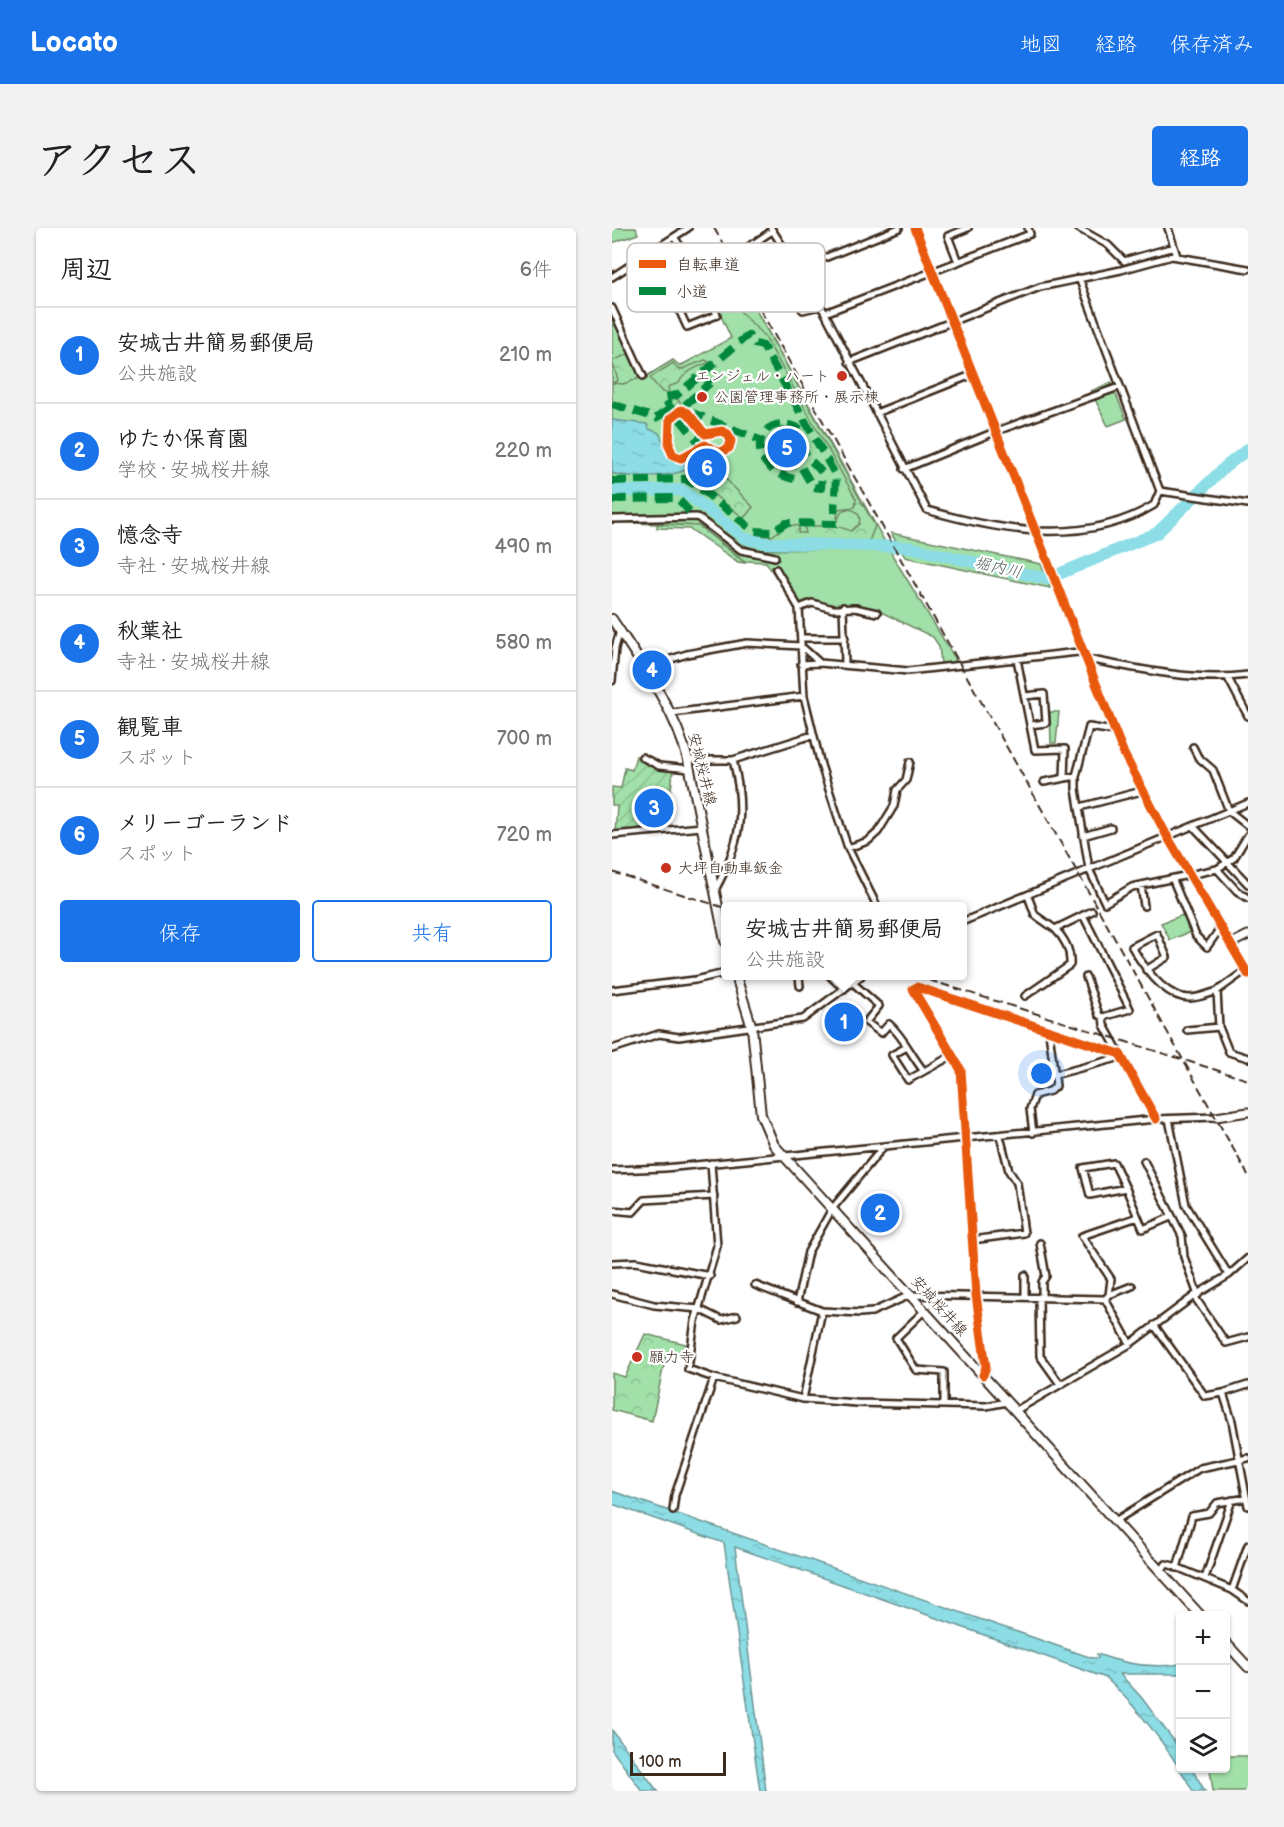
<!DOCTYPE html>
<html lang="ja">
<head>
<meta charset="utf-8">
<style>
  body { margin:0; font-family:"Balsamiq Sans","Klee One",sans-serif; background:#f2f2f2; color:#202124 }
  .controls { position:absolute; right:18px; bottom:18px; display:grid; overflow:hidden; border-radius:6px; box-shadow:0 2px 4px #0004 }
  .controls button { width:54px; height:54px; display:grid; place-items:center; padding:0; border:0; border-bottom:2px solid #e0e0e0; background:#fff; color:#202124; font:30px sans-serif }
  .scale { position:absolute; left:18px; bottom:15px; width:96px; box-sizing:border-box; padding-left:6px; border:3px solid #3b2a1e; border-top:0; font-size:16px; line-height:21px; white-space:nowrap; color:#3b2a1e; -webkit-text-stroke:4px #fff; paint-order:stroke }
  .you { position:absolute; left:430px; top:846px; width:21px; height:21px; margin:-15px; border:4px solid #fff; border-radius:50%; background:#1a73e8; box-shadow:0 0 0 9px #1a73e833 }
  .badge { display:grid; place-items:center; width:39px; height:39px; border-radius:50%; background:#1a73e8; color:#fff; font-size:20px; font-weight:700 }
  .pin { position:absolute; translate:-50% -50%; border:3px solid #fff; box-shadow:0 2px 6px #0006 }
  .popup { position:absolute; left:109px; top:674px; width:246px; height:78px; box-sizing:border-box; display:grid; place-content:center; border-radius:6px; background:#fff; filter:drop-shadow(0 2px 4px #0005); font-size:20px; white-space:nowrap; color:#757577 }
  .popup b { font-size:22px; color:#202124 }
  .popup::after { content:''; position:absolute; left:50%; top:100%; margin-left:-12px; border:12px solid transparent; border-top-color:#fff }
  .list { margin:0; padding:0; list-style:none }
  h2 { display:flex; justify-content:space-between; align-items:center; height:78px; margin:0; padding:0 24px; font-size:26px }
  h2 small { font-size:20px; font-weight:400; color:#757577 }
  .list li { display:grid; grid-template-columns:39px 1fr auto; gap:18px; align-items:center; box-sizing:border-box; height:96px; padding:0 24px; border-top:2px solid #e0e0e0 }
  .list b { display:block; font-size:22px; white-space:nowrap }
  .list p { margin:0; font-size:20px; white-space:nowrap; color:#757577 }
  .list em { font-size:20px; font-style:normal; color:#757577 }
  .actions { display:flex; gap:12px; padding:18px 24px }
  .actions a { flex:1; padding:14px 0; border:2px solid #1a73e8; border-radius:6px; text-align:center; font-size:21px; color:#1a73e8 }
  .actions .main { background:#1a73e8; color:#fff }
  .icon { flex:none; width:33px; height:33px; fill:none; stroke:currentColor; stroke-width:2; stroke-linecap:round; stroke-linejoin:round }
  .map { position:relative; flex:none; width:636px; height:1563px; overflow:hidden; border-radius:6px }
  header { display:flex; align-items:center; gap:36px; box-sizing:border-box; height:84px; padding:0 30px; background:#1a73e8; color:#fff }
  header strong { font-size:28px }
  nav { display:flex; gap:33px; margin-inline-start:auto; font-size:21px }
  .intro { display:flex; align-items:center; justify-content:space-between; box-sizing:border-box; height:144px; padding:0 36px }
  h1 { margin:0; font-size:42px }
  .button { padding:15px 27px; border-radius:6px; background:#1a73e8; color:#fff; font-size:21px; font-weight:700 }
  main { display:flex; gap:36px; padding:0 36px }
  aside { flex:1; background:#fff; border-radius:6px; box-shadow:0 2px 4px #0004 }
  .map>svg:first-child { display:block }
  .green { fill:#a1e0a8; stroke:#6e8563; stroke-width:1.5 }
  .forest { fill:url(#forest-crowns); stroke:#6e8563; stroke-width:1.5 }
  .garden { fill:url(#garden-furrows); stroke:#6e8563; stroke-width:1.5 }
  .water { fill:url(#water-ripples); stroke:#6c9595; stroke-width:1.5 }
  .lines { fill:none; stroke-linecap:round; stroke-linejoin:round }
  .river { stroke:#8cdde5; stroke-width:12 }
  .minor-casing { stroke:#3b2a1e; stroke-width:10 }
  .tertiary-casing { stroke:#3b2a1e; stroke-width:11 }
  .secondary-casing { stroke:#3b2a1e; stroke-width:12 }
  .minor { stroke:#fff; stroke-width:5 }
  .tertiary { stroke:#fff; stroke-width:7 }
  .secondary { stroke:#fff; stroke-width:8 }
  .rail { stroke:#3b2a1e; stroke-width:2; stroke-dasharray:9 4.5; stroke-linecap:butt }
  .quiet { stroke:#00873e; stroke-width:8; stroke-dasharray:15 8; stroke-linecap:butt }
  .cycleway-casing { stroke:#fff; stroke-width:13 }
  .cycleway { stroke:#e8590c; stroke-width:9 }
  .poi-dot { fill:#c8321e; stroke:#fff; stroke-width:2 }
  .labels { text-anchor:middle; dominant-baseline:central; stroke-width:4.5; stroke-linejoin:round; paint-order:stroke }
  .poi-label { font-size:15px; fill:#3b2a1e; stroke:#fff; text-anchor:start }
  .street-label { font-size:15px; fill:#3b2a1e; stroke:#fff }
  .water-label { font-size:16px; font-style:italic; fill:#53605a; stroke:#fff }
  .key { fill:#fff; stroke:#c4bfbc; stroke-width:1.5 }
  .key-label { font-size:16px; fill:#3b2a1e }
</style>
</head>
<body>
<header>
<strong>Locato</strong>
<nav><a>地図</a><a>経路</a><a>保存済み</a></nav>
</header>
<div class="intro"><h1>アクセス</h1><a class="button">経路</a></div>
<main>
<aside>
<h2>周辺<small>6件</small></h2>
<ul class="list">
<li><span class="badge">1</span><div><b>安城古井簡易郵便局</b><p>公共施設</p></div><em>210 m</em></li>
<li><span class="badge">2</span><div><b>ゆたか保育園</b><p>学校 · 安城桜井線</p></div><em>220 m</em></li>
<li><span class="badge">3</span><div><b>憶念寺</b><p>寺社 · 安城桜井線</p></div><em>490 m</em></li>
<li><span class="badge">4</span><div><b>秋葉社</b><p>寺社 · 安城桜井線</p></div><em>580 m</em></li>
<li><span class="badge">5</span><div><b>観覧車</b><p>スポット</p></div><em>700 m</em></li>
<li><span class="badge">6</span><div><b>メリーゴーランド</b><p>スポット</p></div><em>720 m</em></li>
</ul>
<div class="actions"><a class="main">保存</a><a>共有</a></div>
</aside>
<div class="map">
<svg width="636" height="1563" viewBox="0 0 636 1563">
  <defs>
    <pattern id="forest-crowns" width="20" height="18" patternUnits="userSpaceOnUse" patternTransform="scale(1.5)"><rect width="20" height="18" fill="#a1e0a8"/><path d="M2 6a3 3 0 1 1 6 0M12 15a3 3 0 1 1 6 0" fill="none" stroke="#8cc090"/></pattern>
    <pattern id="garden-furrows" width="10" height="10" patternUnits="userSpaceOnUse" patternTransform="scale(1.5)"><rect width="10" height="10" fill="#a1e0a8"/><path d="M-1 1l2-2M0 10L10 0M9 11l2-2" fill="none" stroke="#8cc090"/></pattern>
    <pattern id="water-ripples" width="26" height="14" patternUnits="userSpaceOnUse" patternTransform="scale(1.5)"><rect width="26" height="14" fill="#8cdde5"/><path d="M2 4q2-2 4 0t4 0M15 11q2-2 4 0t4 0" fill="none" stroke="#7abec4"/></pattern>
  </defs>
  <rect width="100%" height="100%" fill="#fff"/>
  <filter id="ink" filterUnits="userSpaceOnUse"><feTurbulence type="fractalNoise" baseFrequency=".0167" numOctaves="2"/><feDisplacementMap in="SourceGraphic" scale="12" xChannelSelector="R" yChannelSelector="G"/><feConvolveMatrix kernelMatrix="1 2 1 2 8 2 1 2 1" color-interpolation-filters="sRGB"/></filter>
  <g filter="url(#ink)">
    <path class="green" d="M0,0H24L26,6L0,15Z
      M118,35L282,330L344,432L339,435H329L327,418L321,409L267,383L231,376L221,380L203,374L183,378L154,334L133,333L87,298L0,294V90L28,150L35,148L61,132L68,138L119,110L93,53Z
      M499,154L514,191L496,198L479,163Z
      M279,305L429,336L438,360L293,329Z
      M438,484H447L444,515H439Z
      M571,687L578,704L558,712L549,695Z
      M614,1528H636V1563H601L598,1541L614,1540Z"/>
    <path class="forest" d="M118,35L263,298L254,321L142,322L129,315L136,307L160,308L175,297L187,298L186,305H194L192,298H225L239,303L247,296C250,285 241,278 230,283L225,293L226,281L243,279L244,271L153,109L119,74L112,40Z
      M16,126L28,150L11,156L1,155L6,152L0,133Z
      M93,132L99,135C88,136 71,145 67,155L56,159L57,165L50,164L38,150L61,135L67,142Z
      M109,246L141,279L132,290L92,259L87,250L99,251Z
      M45,296L87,298L133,335L126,334L78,301L45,300Z
      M33,1106L74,1116L71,1126L54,1127L40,1193L0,1182V1145L13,1149Z"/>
    <path class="garden" d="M64,169L71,179L73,196L56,175Z
      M24,528L41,539L61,543L55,600L3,605L5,578L0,577V559L9,560L13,540L20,542Z"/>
    <path class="water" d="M0,192L35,196L37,201L47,205L53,218L70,224L75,232L73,242C59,249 14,250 0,245Z
      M0,1263L480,1430H486L485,1426C512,1436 539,1441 568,1436V1445L565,1446H508L529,1469L568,1521V1540L580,1541L593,1563H581C557,1521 529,1483 494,1450L123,1319L154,1563H148L112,1315L0,1276Z
      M0,1502L44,1561L46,1563H30L0,1522Z"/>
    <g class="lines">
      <path class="river" d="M0,263L70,262L125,304
        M132,310L154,315L297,319L435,351L545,305L613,239L636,221"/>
      <g class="minor-casing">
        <path id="minor" d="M159,0L213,85L315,282C388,303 473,319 542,277L548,263L467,50
          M466,0L496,17L512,33L562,19
          M556,0L565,28
          M141,15L191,82L208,78
          M44,21L52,49L75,99L105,87L90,50L62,9
          M129,24L160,3
          M346,34L336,8L356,0
          M185,41L287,0
          M0,49L76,0
          M54,52L74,49L86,44
          M0,80L31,148
          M213,85L418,6L416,0
          M237,134L428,59L509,42L560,28L636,41
          M264,185L362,146
          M292,241L385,203L507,159
          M548,263L636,276
          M0,291L85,289L129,322L163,329
          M164,341L187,380L192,468L209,537L236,620L265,678
          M231,379L233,435
          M187,380L200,375L221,381L243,380L265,385
          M189,410H233
          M405,431L423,522L453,521L452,550
          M475,431C526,441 584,454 636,447
          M189,436L208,435
          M31,440L75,426L135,415L189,418L208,435L296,443L466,424L473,426
          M616,450L636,488
          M0,453L3,420L8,403
          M413,468L432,466L434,495L418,497
          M60,485L192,468
          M502,503L477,499L464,548V561L477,641L493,675L520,659L605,641L622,630L636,607
          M581,519L586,529L601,542L617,583L636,598
          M30,529L47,538L78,541
          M76,532H121L201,507
          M432,554L464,548
          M468,579L530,563
          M581,598L636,656
          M0,607L90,599
          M471,608L499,600
          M236,620L256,613L266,604L282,578L285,562L294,552L298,534
          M605,641L625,663L636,670
          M561,652L584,708L595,719L609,699
          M529,657L532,678
          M103,662C129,615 134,583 121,532
          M416,668L423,687L443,701L480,683
          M471,687L518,781L491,789L487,787L474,749
          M350,694L636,575
          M534,742L555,729L545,706L520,719C531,738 552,770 578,770C586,770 596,766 605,763
          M634,742L605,763L607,799L617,824L636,830
          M187,748L188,758
          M218,748L232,761
          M241,755L267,778L254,794L269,805L277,796C291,808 299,827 311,842
          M0,762L83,752L113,745
          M413,768L458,737C459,723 453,711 443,701
          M575,802L607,799
          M293,820L280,827L296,852L341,827
          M0,821L47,806L67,809L191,791L249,748
          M442,847L502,831L508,826L492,797L491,789
          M557,891L574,977L617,1047
          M421,905L418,881L423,867L438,863L444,858L437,804
          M532,933L570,1008L572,1029L586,1067
          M99,935L105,1018L83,1093L76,1141L102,1150L191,1171L245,1175L374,1178L395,1174
          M0,942L53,940L544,891L604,889
          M0,982L21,984L32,972L102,968
          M526,989L531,1001L559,989
          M360,1012L412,1005L405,955L397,943L388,908
          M428,1015L434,1048L430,1054V1069
          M0,1035L24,1034L98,1048
          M413,1047V1069
          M143,1057L210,1083L248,1085L260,1084L298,1067L493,1071L518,1116
          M0,1066L42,1077L87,1081L109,1092L125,1088
          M497,1067L520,1058
          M582,1068L614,1115L636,1109
          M427,1069L428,1128L448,1156
          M493,1071L497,1067L499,1051L470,1008L526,989C519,971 511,953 502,935L471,940L478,967L514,960
          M185,1074L196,1024L220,981L272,918
          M312,1083L284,1110L304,1142L332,1144V1177
          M542,1097L593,1168L611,1165L620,1193L636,1278
          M371,1147L374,1139L364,1067L349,842L301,761L305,759L508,826L544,891
          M611,1165L636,1157
          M191,1171L210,1083
          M403,1183L518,1116L582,1068L617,1047L636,1030
          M61,1282L63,1267L102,1150
          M503,1293L588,1240L636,1230
          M565,1340L580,1288L597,1285L605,1275L635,1270
          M549,1343L554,1336L562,1338L620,1362L636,1373
          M593,1350L620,1272
          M620,1362L636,1317"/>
      </g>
      <g class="tertiary-casing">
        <path id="tertiary" d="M303,0L512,526L555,608L636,746
          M620,715L636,707
          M604,889L636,884"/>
      </g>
      <g class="secondary-casing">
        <path id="secondary" d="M0,391C29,435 63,481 76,532L113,713
          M124,748L140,800L149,887L162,917L589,1388
          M614,1415L636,1439"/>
      </g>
      <use href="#minor" class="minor"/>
      <use href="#tertiary" class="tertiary"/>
      <use href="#secondary" class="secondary"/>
      <path class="rail" d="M102,0L636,947
        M0,644L113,680
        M304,748L636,852"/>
      <path class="quiet" d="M0,176L44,190L58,181
        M73,177L98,155L99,156
        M78,184L148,212
        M172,203C197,201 186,219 196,230C201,235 206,239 210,245L209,260L201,259L188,237H172L162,231L160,214Z
        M92,221L51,170L65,167L136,107L143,116L151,118L224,248L222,285
        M182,251C127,239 145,179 189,201
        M0,253L73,251L85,258L142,303L160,304L174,295L225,296
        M85,258L81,233L89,221
        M0,273L7,271L65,270L79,285"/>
      <g class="cycleway-casing">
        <path id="cycleway" d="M303,0L512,526L555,608L636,746
          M69,182L76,185L93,206L110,203L116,206L119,213L117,220L107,225L93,217L69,230L61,227L57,218L58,191Z
          M371,1147L374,1139L364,1067L349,842L301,761L305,759L508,826L544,891"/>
      </g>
      <use href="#cycleway" class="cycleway"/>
    </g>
  </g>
  <g class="poi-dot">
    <circle cx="230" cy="148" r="6"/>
    <circle cx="90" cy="169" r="6"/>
    <circle cx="54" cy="640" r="6"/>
    <circle cx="25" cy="1129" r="6"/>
  </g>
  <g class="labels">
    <g class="poi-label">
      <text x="218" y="148" text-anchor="end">エンジェル・ハート</text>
      <text x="102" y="169">公園管理事務所・展示棟</text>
      <text x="66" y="640">大坪自動車鈑金</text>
      <text x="37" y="1129">願力寺</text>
    </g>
    <g class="street-label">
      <text transform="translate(90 541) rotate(76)">安城桜井線</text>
      <text transform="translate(327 1078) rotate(48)">安城桜井線</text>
    </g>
    <g class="water-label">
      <text transform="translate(386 340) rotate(13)">堀内川</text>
    </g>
  </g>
  <rect x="15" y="15" width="198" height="69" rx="9" class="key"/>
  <rect x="27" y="32" width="27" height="8" fill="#e8590c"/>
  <rect x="27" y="59" width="27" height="8" fill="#00873e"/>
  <g class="key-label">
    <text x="64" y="42">自転車道</text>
    <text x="64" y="69">小道</text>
  </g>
</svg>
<div class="controls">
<button>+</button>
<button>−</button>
<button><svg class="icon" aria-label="layers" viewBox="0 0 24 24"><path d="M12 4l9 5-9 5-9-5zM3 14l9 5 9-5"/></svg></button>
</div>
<div class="scale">100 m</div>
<div class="you"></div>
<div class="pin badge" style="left:232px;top:794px">1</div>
<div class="popup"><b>安城古井簡易郵便局</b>公共施設</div>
<div class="pin badge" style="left:268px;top:985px">2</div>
<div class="pin badge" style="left:42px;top:580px">3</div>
<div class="pin badge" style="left:40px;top:442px">4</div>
<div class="pin badge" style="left:175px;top:220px">5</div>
<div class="pin badge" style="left:95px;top:240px">6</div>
</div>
</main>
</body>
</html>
